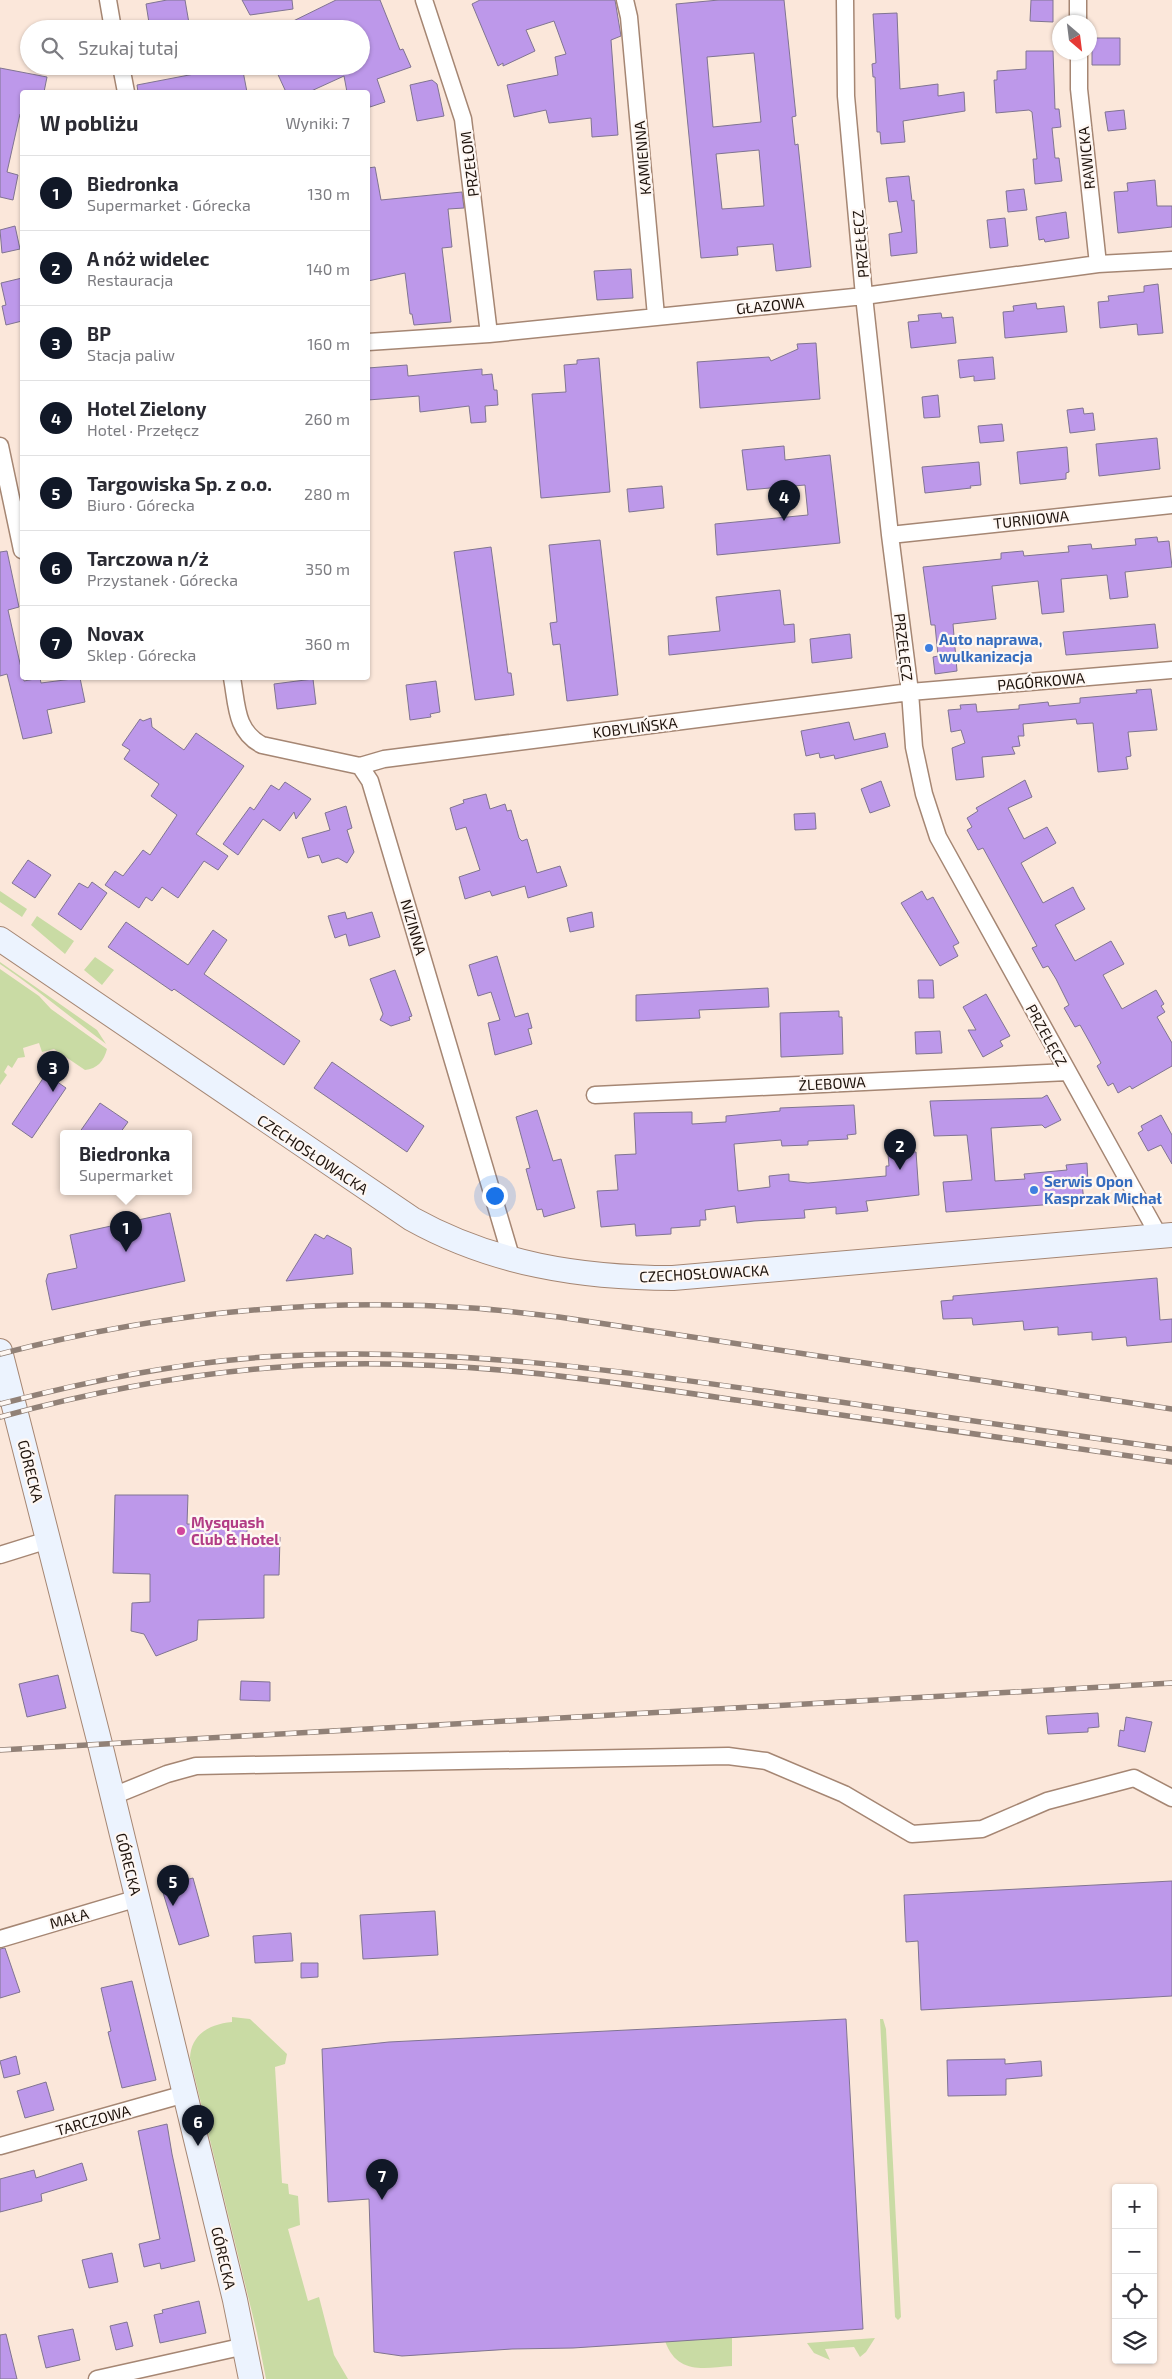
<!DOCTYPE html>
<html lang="pl">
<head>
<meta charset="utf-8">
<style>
  body { margin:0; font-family:"Exo 2",sans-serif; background:#f2f2f3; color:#2b2b33 }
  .controls { position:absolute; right:15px; bottom:15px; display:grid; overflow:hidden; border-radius:5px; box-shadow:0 1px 4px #0004 }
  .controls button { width:45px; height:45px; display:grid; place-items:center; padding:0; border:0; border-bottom:1px solid #e1e1e2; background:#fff; color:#2b2b33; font:25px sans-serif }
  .compass { position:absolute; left:1052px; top:15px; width:45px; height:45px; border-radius:50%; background:#fff; box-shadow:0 1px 4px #0004; rotate:152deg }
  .you { position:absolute; left:494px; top:1195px; width:18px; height:18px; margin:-12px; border:4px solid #fff; border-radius:50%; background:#1a73e8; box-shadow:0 0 0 8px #1a73e833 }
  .badge { display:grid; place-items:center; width:32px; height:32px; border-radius:50%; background:#111827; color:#fff; font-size:16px; font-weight:700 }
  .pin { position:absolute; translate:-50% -41px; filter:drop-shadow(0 1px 2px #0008) }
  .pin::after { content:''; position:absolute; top:26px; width:18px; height:15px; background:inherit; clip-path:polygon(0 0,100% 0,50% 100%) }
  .popup { position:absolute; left:60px; top:1130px; width:132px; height:65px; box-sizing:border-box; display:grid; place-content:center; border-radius:5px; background:#fff; filter:drop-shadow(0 1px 4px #0005); font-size:16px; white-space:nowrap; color:#7c7c81 }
  .popup b { font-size:19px; color:#2b2b33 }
  .popup::after { content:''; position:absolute; left:50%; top:100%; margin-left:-10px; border:10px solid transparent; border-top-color:#fff }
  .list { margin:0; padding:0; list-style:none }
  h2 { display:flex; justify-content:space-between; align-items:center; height:65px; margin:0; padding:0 20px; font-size:21px }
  h2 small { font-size:16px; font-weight:400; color:#7c7c81 }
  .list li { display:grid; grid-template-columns:32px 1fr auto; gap:15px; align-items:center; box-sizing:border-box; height:75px; padding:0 20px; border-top:1px solid #e1e1e2 }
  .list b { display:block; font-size:19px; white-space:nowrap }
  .list p { margin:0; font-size:16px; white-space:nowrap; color:#7c7c81 }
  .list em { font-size:16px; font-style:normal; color:#7c7c81 }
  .icon { flex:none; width:28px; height:28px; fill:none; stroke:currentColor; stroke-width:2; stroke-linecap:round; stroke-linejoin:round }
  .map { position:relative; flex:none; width:1172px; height:2379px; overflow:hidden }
  .search { position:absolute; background:#fff; box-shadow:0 1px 4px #0004; left:20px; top:20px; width:350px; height:55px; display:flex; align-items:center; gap:12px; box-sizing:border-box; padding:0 18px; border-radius:28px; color:#7c7c81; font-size:19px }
  .panel { position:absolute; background:#fff; box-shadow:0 1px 4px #0004; left:20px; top:90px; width:350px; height:590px; border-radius:5px }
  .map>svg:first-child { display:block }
  .green { fill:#c9dba4 }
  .building { fill:#bd98ea; stroke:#807491; fill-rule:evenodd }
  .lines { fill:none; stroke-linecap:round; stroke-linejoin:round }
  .street-casing { stroke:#a58673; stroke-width:19 }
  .secondary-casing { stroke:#a58673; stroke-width:26 }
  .street { stroke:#fff; stroke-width:16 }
  .secondary { stroke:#ecf3fe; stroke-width:24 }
  .rail-casing { stroke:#918177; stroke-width:5.5 }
  .rail { stroke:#fef7f3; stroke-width:4; stroke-dasharray:11; stroke-linecap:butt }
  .shop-dot { fill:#3f7fe0; stroke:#fef7f3; stroke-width:2 }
  .hotel-dot { fill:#d1479c; stroke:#fef7f3; stroke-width:2 }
  .labels { text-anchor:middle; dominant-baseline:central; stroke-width:4.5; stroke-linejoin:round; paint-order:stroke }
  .street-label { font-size:15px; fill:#1e130c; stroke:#fef7f3 }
  .shop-label { font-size:15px; font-weight:bold; fill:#366cbe; stroke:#fef7f3; text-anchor:start }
  .hotel-label { font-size:15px; font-weight:bold; fill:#b23c85; stroke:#fef7f3; text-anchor:start }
</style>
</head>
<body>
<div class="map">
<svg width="1172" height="2379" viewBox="0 0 1172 2379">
  <rect width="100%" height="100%" fill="#fbe7da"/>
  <path class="green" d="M0,891L27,909L22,917L0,902Z
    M37,916L74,941L65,954L31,925Z
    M95,957L114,970L102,985L84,970Z
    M0,962L97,1030L106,1044C70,1017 37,989 0,964Z
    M0,969L39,996L51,1009L107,1049C104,1061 97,1069 85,1070L54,1049L42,1052L39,1043L23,1048L25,1057L18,1058L12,1068L8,1065L4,1072L7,1075L0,1085Z
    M232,2017L250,2019L287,2054L285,2064L275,2067L282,2183L288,2184L289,2194L298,2196L300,2225L288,2229L308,2301L319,2297L334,2355L348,2379H266L257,2333L190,2058C191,2034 210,2024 232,2022Z
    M880,2019H883L886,2029L901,2317L898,2320L895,2317Z
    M732,2338V2366C704,2368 677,2375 665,2341Z
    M875,2338L866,2352L860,2357L854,2347L825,2349L830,2360L814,2353L807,2343Z"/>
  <path class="building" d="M167,0H185L190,29H150L146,4Z
    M242,0H292L293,9L250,15Z
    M336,0H380L400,50L403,49L411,67L377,79L385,102L370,107L368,92H347L344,76L309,92H286L274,66H361V29H277Z
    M480,0H615L621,36L611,40L618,135L592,137L591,118L549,123L546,110L514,117L507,85L558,75L555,57L566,54L554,21L526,30L535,51L503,66V63L498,66L472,4Z
    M719,0H784L796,116L792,117L795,145L798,144L811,267L776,271L773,244L737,247L738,255L701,258L676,4ZM754,53L761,122L713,127L707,57ZM759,150L764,206L722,209L716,154Z
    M1031,0H1053V22L1030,21Z
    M897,13L900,89L938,84V96L964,92L965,111L903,121L905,142L881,144L880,132H877L875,77H873L872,64L876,63L873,14Z
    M1092,38H1120V65H1092Z
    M1026,51H1053L1055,109H1059L1061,127L1052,128L1055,158H1059L1062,181L1035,184L1033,159H1037L1032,112L1029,110L996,113L994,80H997V71L1026,69Z
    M214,66H242L247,92H138L137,85L215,70Z
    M0,68L47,77L44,92H22V115L20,114L7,172L18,175L13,200L0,197Z
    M432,80L437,84L444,116L417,121L410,85Z
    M1124,110L1126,129L1108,131L1105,112Z
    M375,167L381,200L462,192L464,208L448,209L452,247L442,248L451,322L414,325L412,314H410L405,273L368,281V168Z
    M909,176L912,201L914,200L917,253L891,256L889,234L902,232L897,201L889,202L886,178Z
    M1155,180L1157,206H1172V227L1118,233L1114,192L1128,191L1127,183Z
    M1024,189L1027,210L1008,212L1006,191Z
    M1066,212L1069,238L1045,242L1044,239L1039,240L1036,217Z
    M1005,218L1008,246L990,248L987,220Z
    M15,226L20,249L2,253L0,230Z
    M631,269L633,298L597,300L594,271Z
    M22,278V321L6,325L2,306L6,305L1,283Z
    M1158,284L1163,333L1138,335L1137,324L1100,328L1098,302L1109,301L1108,296L1144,292V286Z
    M1036,303L1037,309L1064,306L1067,332L1005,338L1003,312L1014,311L1013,306Z
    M941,313L942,318L953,317L956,343L911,348L908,322L919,321L918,315Z
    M816,343L820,399L700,408L697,362L769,357L771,361L798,349L797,344Z
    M993,357L995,379L974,381V376L960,378L958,360Z
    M599,358L610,492L541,498L532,394L566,392L564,365L577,364V360Z
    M407,365L408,376L482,369V375L492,374L494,390H497L498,405L485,406L486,422L471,423L469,406L420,412L419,396L368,400V368Z
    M938,395L940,417L924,418L922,397Z
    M1083,408L1084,414L1093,413L1095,430L1070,433L1067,410Z
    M1002,424L1004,441L980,443L978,426Z
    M1157,438L1160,469L1099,476L1096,444Z
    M784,446L785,460L830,455L840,543L717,555L715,524L808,515L805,485L747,490L742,450Z
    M1067,447L1069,472L1066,473V479L1020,484L1017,452Z
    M979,462L981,485L970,486L971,488L925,493L922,467Z
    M662,486L664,508L629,512L627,489Z
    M1157,537L1158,542L1169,541L1172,567L1125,572L1128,597L1110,599L1107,575L1061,579L1064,612L1042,614L1038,581L992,586L996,619L953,624L957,671L935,674L933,657L938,656L935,625H931L923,567L1001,559V553L1023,551L1024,556L1069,552L1068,546L1091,544L1092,549L1136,545L1135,539Z
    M600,540L618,695L567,701L560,644L553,645L550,623L557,622L549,545Z
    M491,547L508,673H511L514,695L475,700L454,552Z
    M7,551L19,607L8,610L24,681L40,678L41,683L80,678L85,702L47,710L52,733L23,739L7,674L0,676V552Z
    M780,590L784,625L794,624L795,642L669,655L668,636L720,631L716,597Z
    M1155,624L1158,648L1066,655L1063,632Z
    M850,634L852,658L812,663L810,639Z
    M313,679L316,704L277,709L274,684Z
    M436,681L440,712L430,714L431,717L410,720L406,685Z
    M1151,689L1157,730L1128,732L1131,756L1126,757L1128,769L1098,772L1093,723L1077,724L1076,719L1023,724L1024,736H1018L1020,746L1012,747L1015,754L982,757L984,777L956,780L952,748L965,743L961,730L951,732L948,710L961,709L960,705L976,704L977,712L1019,709V705L1048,702L1049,706L1080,703V698L1137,693L1136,690Z
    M151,718L152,727L184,750L196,733L244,766L196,834L228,856L218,870L204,861L178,898L162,887L152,901L146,897L139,908L105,885L115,871L123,876L143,850L150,855L177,815L151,796L159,784L124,759L130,750L122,745L140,719L143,721Z
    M849,722L854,740L885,733L888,747L835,759L834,755L820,758L819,753L806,756L801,731Z
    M1025,780L1032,797L1008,808L1024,839L1047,827L1056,843L1021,863L1043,903L1073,887L1078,897L1085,909L1055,925L1075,961L1111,941L1124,964L1103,975L1122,1009L1156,990L1164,1004L1161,1006L1165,1012L1157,1017L1172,1043V1066L1132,1089L1130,1086L1118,1093L1113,1083L1108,1086L1097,1066L1101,1063L1089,1041L1080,1025L1075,1027L1064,1008L1069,1005L1056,979L1048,966L1043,968L1032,948L1037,946L1031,935L983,848L978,850L967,830L972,827L967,818L978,811L976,808Z
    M881,781L890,806L870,813L861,789Z
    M285,782L311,799L296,819L294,812L280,831L263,819L238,855L223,844L250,807L254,810L271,785L279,790Z
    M486,794L490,809L505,804L507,811L511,810L519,838L522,841L527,839L537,873L560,866L567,886L528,898L525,886L492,896L490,891L465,899L459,877L480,870L466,827L456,830L450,808L464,803L463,800Z
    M346,806L352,828L347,830L354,852L347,863L338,858L322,863L319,855L308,858L302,838L330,830L325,813Z
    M815,813L816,829L795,830L794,814Z
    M28,860L51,875L35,898L12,883Z
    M92,882L107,893L81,930L58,914L79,883L88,888Z
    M922,891L927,900L933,897L959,943L953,946L958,956L940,966L901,903Z
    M345,912L347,919L372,912L380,937L349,946L346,934L335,938L328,916Z
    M592,912L594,927L570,932L567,918Z
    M126,922L188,965L213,930L227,940L204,974L300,1041L284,1065L174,989L172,991L108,947Z
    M497,956L515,1017L528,1013L532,1028L528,1029L532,1044L495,1055L488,1023L500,1020L491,992L478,996L469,965Z
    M395,970L412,1016L409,1017L410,1020L391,1026L380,1020L383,1014L370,979Z
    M918,980H933L934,998H919Z
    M768,988L769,1007L699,1010L700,1018L636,1021V995Z
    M986,994L1010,1036L1000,1041L1003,1046L983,1057L968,1030H976L963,1007Z
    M839,1011V1017H842L843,1054L781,1057L780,1013Z
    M940,1031L942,1053L916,1054L915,1032Z
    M332,1062L424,1126L407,1152L314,1088Z
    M46,1074L66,1088L32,1138L12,1124Z
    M1047,1095L1061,1120L1045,1128L1042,1125L991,1128L995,1181L1025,1179L1024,1174L1067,1170L1066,1165L1087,1163L1088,1183H1082L1084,1202L946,1212L943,1182L972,1180L967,1135L934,1136L930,1101L1042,1098Z
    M100,1103L128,1122L120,1133H79Z
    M854,1105L856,1134L847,1135L848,1139L808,1141V1145L782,1146L781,1140L734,1144L738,1191L770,1187L769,1176L789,1174V1181L808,1183L886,1176V1166H889L888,1154L916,1152L919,1195L866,1201L868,1211L836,1214V1207L804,1210L805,1218L754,1221L737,1223L735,1206L705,1210L706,1220H700V1226L671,1228V1234L636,1236L635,1224L601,1227L597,1191L618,1190L615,1155L636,1154L634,1113L692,1112V1124L726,1122V1116L780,1111V1108Z
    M537,1110L553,1161L561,1159L575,1208L544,1217L542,1209L537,1210L526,1169L530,1168L516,1117Z
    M1161,1115L1172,1135V1164L1161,1145L1148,1151L1138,1133L1143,1130L1141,1126Z
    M170,1213L185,1281L52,1310L46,1281L48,1274L77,1268L70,1235Z
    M315,1234L324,1239L327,1235L351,1248L353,1274L286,1281Z
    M1157,1278L1160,1320L1172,1319V1342L1127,1346L1126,1337L1092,1340V1332L1058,1335V1327L1024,1330L1023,1321L973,1325L972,1318L943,1319L941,1301L953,1300V1296Z
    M115,1495H188L187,1524L247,1525V1538L280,1537L279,1575H264V1618L198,1620L197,1640L156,1656L144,1634L131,1631L132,1603L150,1602V1574L113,1573Z
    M58,1675L66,1708L27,1717L19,1684Z
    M241,1681L270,1682V1701L240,1700Z
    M1098,1713L1099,1727L1088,1728V1732L1048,1734L1046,1716Z
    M1126,1717L1152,1722L1145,1752L1118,1746L1120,1730L1124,1731Z
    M193,1878L209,1936L179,1945L161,1886Z
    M1172,1881V1996L921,2010L918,1941L906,1942L904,1895Z
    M435,1911L438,1955L363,1959L360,1915Z
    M291,1933L293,1961L255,1963L253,1936Z
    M5,1948L20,1992L0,1998V1949Z
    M301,1963H318V1977L301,1978Z
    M132,1981L156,2080L122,2088L108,2032L111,2031L101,1988Z
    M846,2019L863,2329L573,2348L512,2349L402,2356L374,2352L369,2199L328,2202L322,2049L389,2042Z
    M16,2056L20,2074L4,2078L0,2061Z
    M1005,2059V2064L1041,2061L1042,2076L1006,2079V2095L948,2096L947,2060Z
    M46,2082L54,2110L25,2118L17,2091Z
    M167,2124L172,2154L195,2261L161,2269L160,2263L144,2267L139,2244L160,2239L138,2131Z
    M82,2163L87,2180L41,2194L42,2201L0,2212V2179L34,2170L36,2178Z
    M112,2253L118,2282L89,2288L82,2260Z
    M199,2301L206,2333L160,2343L154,2315L163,2313L162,2310Z
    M127,2322L133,2346L116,2350L110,2326Z
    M73,2329L80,2360L46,2368L38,2336Z
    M6,2334L17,2379H0V2335Z"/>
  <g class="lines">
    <g class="street-casing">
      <path id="street" d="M108,0L113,29
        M424,0L463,119L489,334
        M625,0L629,17L656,316
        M845,0L846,96L864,296L890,535L910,692L914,747L924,794L938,837L1159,1236
        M1078,0V22
        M1079,52V89L1098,264
        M121,66L126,92
        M368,342L489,334L864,296L1098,264L1172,260
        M0,446L22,550
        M890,535L1172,505
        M232,678C237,704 235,731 262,745L360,766L370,781L512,1260
        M360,766L384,759L910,692L1172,670
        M595,1095L1068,1072
        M0,1555L48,1540
        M113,1796L167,1774L196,1766L728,1756L766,1761L844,1794L912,1834L982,1829L1047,1801L1134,1778L1172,1798
        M0,1939L138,1898
        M0,2146L185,2094
        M97,2379L245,2346"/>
    </g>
    <g class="secondary-casing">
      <path id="secondary" d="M0,939L412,1219C493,1264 581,1278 673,1278L1172,1235
        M0,1351L100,1744L235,2300L251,2379"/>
    </g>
    <use href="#street" class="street"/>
    <use href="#secondary" class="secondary"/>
    <g class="rail-casing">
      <path id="rail" d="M0,1354C154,1314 313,1297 472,1308C501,1310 530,1314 559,1317L1172,1409
        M0,1404C91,1380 186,1361 281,1356C450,1347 616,1370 784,1394C913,1412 1042,1431 1172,1449
        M0,1417C92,1392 186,1374 281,1367C433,1355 586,1378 736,1400C882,1420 1027,1441 1172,1462
        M0,1750L1172,1683"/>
    </g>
    <use href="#rail" class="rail"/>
  </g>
  <g class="shop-dot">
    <circle cx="929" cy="648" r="5"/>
    <circle cx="1034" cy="1190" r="5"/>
  </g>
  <circle class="hotel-dot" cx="181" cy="1531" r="5"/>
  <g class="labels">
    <g class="street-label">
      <text transform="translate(642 158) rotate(-95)">KAMIENNA</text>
      <text transform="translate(1086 158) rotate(-96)">RAWICKA</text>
      <text transform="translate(469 164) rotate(-97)">PRZEŁOM</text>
      <text transform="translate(860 244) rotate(-95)">PRZEŁĘCZ</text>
      <text transform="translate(770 305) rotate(-6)">GŁAZOWA</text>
      <text transform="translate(1031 519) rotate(-6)">TURNIOWA</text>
      <text transform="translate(904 647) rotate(83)">PRZEŁĘCZ</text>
      <text transform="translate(1041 681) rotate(-5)">PAGÓRKOWA</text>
      <text transform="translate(635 727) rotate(-7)">KOBYLIŃSKA</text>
      <text transform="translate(414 927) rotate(74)">NIZINNA</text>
      <text transform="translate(1047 1035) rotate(61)">PRZEŁĘCZ</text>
      <text transform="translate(832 1083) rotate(-3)">ŻLEBOWA</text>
      <text transform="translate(313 1154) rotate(34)">CZECHOSŁOWACKA</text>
      <text transform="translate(704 1273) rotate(-3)">CZECHOSŁOWACKA</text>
      <text transform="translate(31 1471) rotate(76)">GÓRECKA</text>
      <text transform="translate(129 1864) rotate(76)">GÓRECKA</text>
      <text transform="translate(69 1918) rotate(-16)">MAŁA</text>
      <text transform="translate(93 2120) rotate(-16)">TARCZOWA</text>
      <text transform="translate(224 2258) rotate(77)">GÓRECKA</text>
    </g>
    <g class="shop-label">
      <text x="939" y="639">Auto naprawa,<tspan x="939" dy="17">wulkanizacja</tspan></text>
      <text x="1044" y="1181">Serwis Opon<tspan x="1044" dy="17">Kasprzak Michał</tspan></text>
    </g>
    <g class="hotel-label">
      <text x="191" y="1522">Mysquash<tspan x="191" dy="17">Club &amp; Hotel</tspan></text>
    </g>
  </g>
</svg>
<div class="controls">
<button>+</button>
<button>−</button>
<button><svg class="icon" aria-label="locate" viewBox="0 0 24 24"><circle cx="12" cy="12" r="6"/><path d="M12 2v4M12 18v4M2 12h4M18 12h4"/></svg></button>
<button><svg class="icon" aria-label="layers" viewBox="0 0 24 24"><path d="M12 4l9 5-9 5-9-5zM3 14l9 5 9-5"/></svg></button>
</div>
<svg class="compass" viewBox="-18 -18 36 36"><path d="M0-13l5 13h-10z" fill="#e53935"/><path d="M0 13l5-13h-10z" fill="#7c7c81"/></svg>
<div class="you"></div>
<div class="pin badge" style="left:126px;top:1252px">1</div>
<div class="popup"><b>Biedronka</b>Supermarket</div>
<div class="pin badge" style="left:900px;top:1170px">2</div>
<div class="pin badge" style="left:53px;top:1092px">3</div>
<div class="pin badge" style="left:784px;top:521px">4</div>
<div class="pin badge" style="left:173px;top:1906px">5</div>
<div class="pin badge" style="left:198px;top:2146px">6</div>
<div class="pin badge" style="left:382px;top:2200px">7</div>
<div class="search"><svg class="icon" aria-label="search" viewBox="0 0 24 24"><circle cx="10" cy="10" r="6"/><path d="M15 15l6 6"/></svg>Szukaj tutaj</div>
<section class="panel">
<h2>W pobliżu<small>Wyniki: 7</small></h2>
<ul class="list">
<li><span class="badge">1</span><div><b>Biedronka</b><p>Supermarket · Górecka</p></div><em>130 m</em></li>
<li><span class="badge">2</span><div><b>A nóż widelec</b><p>Restauracja</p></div><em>140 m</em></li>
<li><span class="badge">3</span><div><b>BP</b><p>Stacja paliw</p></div><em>160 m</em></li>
<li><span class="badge">4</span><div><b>Hotel Zielony</b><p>Hotel · Przełęcz</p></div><em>260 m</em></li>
<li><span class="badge">5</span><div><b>Targowiska Sp. z o.o.</b><p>Biuro · Górecka</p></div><em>280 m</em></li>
<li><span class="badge">6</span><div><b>Tarczowa n/ż</b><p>Przystanek · Górecka</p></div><em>350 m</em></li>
<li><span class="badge">7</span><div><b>Novax</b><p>Sklep · Górecka</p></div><em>360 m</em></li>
</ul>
</section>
</div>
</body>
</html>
